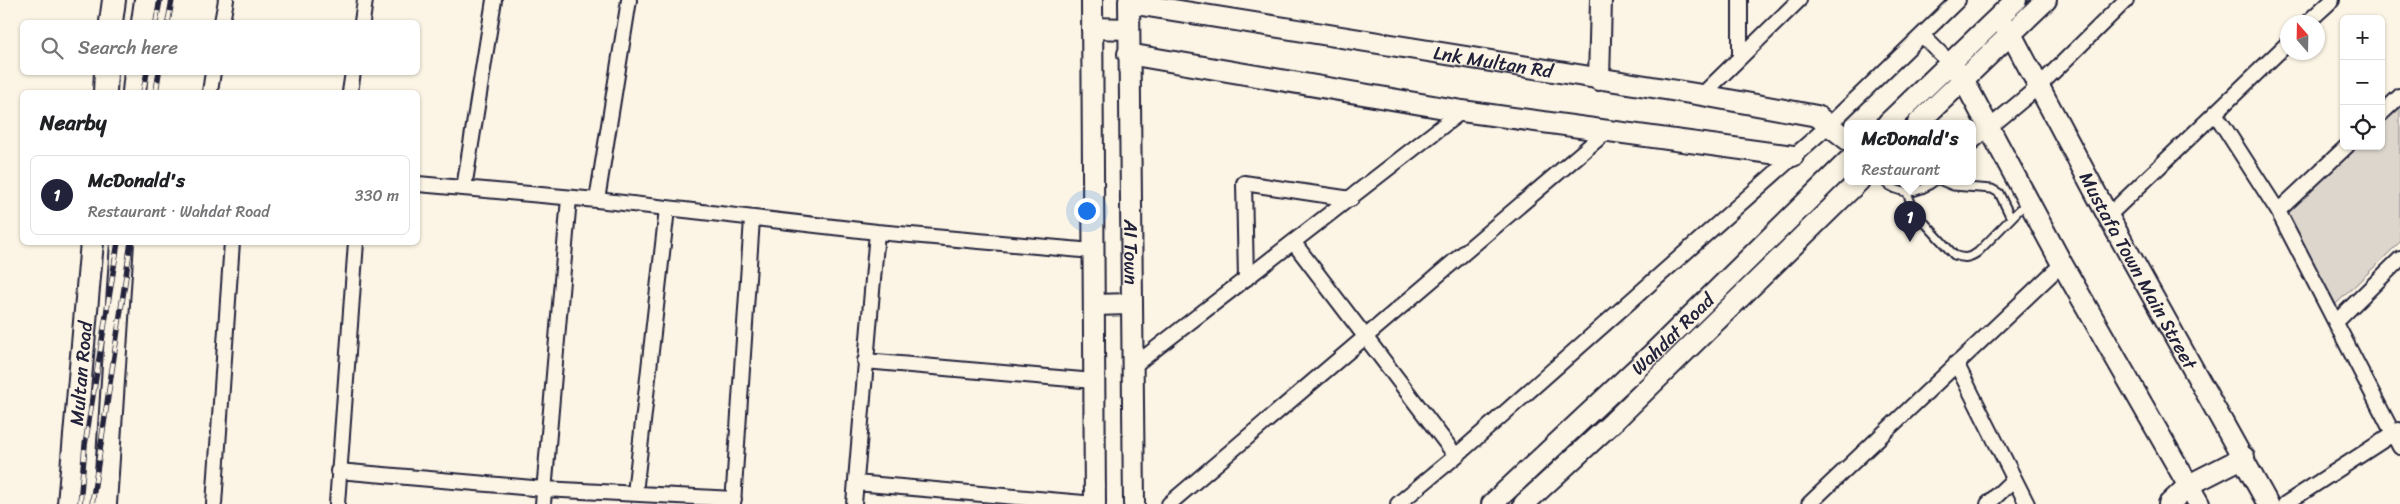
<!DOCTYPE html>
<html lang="en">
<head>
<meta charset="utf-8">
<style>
  body { margin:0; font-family:Sriracha,sans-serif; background:#f6f6f6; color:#202124 }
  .controls { position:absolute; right:15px; top:15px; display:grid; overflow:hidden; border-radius:8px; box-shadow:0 1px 4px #0004 }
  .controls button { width:45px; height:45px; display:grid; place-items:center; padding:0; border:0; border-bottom:1px solid #e0e0e0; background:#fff; color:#202124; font:25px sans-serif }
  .compass { position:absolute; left:2280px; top:15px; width:45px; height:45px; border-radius:50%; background:#fff; box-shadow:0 1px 4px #0004; rotate:340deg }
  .you { position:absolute; left:1086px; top:210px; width:18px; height:18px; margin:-12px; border:4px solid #fff; border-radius:50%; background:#1a73e8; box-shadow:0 0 0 8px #1a73e833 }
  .badge { display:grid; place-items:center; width:32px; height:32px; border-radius:50%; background:#22223b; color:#fff; font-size:16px; font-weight:700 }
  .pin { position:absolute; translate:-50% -41px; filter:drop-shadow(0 1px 2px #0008) }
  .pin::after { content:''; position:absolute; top:26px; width:18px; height:15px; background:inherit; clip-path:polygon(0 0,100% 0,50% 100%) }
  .popup { position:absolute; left:1844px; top:120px; width:132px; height:65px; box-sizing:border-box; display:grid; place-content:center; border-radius:8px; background:#fff; filter:drop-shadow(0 1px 4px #0005); font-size:16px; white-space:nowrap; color:#757577 }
  .popup b { font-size:19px; color:#202124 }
  .popup::after { content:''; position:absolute; left:50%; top:100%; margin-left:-10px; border:10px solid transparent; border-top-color:#fff }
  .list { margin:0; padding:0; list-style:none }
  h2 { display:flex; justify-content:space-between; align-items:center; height:65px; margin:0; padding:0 20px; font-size:21px }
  h2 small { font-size:16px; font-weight:400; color:#757577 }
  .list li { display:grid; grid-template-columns:32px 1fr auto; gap:15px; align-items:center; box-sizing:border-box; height:80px; margin:0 10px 10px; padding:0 10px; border:1px solid #e0e0e0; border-radius:8px }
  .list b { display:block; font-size:19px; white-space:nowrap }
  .list p { margin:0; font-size:16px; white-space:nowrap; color:#757577 }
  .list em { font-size:16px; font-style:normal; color:#757577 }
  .icon { flex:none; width:28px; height:28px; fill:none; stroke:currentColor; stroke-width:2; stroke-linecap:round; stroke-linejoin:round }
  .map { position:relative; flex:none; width:2400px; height:504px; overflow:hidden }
  .search { position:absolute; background:#fff; box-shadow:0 1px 4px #0004; left:20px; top:20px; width:400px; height:55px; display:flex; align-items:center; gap:12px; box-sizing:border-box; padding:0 18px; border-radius:8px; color:#757577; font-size:19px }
  .panel { position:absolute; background:#fff; box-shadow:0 1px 4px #0004; left:20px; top:90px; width:400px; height:155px; border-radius:8px }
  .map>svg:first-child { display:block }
  .green { fill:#dcd6cc; stroke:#7f7c84 }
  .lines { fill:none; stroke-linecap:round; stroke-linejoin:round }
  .lane-casing { stroke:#22223b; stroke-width:11 }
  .street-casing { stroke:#22223b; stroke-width:18 }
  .secondary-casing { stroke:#22223b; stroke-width:24 }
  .primary-casing { stroke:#22223b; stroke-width:26 }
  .lane { stroke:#fcf5e5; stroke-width:7 }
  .street { stroke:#fcf5e5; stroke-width:14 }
  .secondary { stroke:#fcf5e5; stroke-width:20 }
  .primary { stroke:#fcf5e5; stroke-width:22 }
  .rail-casing { stroke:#22223b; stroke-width:5.5 }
  .rail { stroke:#fcf5e5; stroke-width:4; stroke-dasharray:11; stroke-linecap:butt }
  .labels { text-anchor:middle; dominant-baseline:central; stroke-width:4.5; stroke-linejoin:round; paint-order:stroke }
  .street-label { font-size:19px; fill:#22223b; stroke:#fcf5e5 }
</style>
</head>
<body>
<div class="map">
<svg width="2400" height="504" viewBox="0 0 2400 504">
  <rect width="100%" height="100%" fill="#fcf5e5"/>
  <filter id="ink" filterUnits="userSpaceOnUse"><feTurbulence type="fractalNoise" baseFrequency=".02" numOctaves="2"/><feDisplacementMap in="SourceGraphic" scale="10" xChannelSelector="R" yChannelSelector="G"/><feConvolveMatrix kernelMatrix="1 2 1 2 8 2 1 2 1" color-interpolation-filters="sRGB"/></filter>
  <g filter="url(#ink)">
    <path class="green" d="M2400,104V242L2336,304L2285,212L2355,146H2381V122Z"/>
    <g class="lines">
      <g class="lane-casing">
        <path id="lane" d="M1883,181C1900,196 1918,195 1935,181
          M1941,181L1953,186L1992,189L1999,193L2011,218
          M1907,193L1915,212L1954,255C1964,259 1970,258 1978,252L2027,202"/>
      </g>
      <g class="street-casing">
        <path id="street" d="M1740,0V58
          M222,22L226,0
          M362,22L365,0
          M2308,22L2332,0
          M1922,35L1951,64
          M210,92L213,72
          M350,92L353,72
          M1702,95L1799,0
          M2215,113L2278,211L2400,447
          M2381,114L2400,96
          M1972,142L2038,87L2126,0
          M418,184L597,200L877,232L1093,251
          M464,188L494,0
          M597,200L629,0
          M2278,211L2347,146
          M2108,216L2288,43
          M1294,243L1456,456
          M1246,279L1244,183L1351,199
          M2336,322L2400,259
          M865,361L1094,381
          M1956,363L2027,504
          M1132,367L1462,111
          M338,471L544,489L734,499
          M856,483L1095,504
          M635,493L667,209
          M214,504L232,242
          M337,504L356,242
          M543,504L569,198
          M733,504L752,219
          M854,504L877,232
          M1169,504L1606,132
          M1398,504L1456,456L1829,125L1958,0
          M1809,504L2062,264
          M1988,504L2014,479
          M2285,504L2399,430"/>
      </g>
      <g class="secondary-casing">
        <g id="secondary">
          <path d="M1092,0L1095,504"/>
          <path id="s1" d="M1129,0L1134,504"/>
          <path id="s2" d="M1129,3L1702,95L1817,116L1848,140"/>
          <path id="s3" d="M1998,18L2011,34L2108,216L2268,504"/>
          <path d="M1092,28L1129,29"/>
          <path d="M1128,54L1462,111L1793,156"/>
          <path d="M1951,64L1963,79L2062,264L2199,504"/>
          <path d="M1599,80L1601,0"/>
          <path d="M1888,123L2016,0"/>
          <path d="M1918,123L2046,0"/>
          <path d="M1094,305L1131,304"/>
          <path id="s4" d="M1492,504L1650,356L1848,161"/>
          <path d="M1524,504L1613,422L1859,181"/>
          <path d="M2169,504L2189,485L2244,457"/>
        </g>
      </g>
      <g class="primary-casing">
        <g id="primary">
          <path d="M111,22L114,0"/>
          <path d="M143,22L146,0"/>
          <path d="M105,92L106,72"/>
          <path d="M134,92L136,72"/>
          <path id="s5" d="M69,504L92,242"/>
          <path d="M105,504L122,242"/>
        </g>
      </g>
      <use href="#lane" class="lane"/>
      <use href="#street" class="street"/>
      <use href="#secondary" class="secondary"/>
      <use href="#primary" class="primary"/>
      <g class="rail-casing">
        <path id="rail" d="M156,22L160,0
          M168,22L172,0
          M143,92L147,72
          M156,92L159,72
          M80,504L85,445L118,242
          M92,504L131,242"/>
      </g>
      <use href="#rail" class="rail"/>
    </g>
  </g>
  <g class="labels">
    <g class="street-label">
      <text stroke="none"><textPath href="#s2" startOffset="369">Lnk Multan Rd</textPath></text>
      <text stroke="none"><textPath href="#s1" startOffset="252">AI Town</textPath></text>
      <text stroke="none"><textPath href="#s3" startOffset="289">Mustafa Town Main Street</textPath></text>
      <text stroke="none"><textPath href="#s4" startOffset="248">Wahdat Road</textPath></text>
      <text stroke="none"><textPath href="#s5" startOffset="131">Multan Road</textPath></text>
    </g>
  </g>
</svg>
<div class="controls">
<button>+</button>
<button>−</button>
<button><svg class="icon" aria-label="locate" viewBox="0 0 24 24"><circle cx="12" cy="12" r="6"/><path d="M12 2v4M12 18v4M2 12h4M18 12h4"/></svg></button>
</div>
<svg class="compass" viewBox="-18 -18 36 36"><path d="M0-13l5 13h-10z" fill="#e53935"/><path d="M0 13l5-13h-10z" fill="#757577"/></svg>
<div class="you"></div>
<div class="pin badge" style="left:1910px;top:242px">1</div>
<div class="popup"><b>McDonald's</b>Restaurant</div>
<div class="search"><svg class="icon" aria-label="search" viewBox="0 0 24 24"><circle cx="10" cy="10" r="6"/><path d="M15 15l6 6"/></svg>Search here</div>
<section class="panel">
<h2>Nearby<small></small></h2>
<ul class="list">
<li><span class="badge">1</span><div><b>McDonald's</b><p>Restaurant · Wahdat Road</p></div><em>330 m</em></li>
</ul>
</section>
</div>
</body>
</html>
